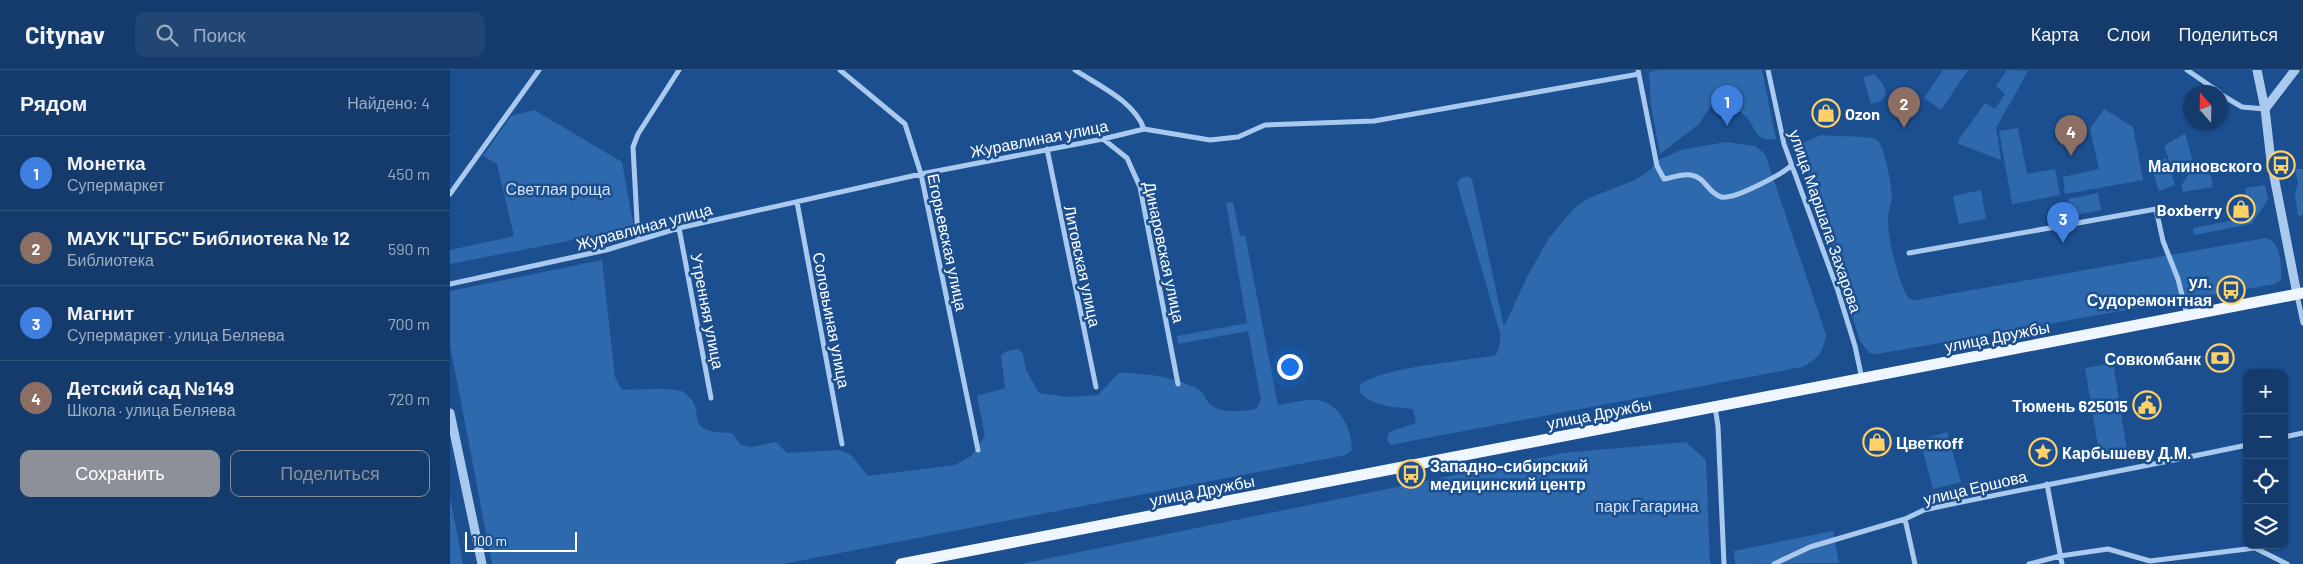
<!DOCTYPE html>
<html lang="ru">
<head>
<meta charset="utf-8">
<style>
  body { margin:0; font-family:Barlow,sans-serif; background:#214673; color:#f1f3f6 }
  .controls { position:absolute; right:15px; bottom:15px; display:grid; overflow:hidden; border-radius:10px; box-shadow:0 1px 4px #0004 }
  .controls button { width:45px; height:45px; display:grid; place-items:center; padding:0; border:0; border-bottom:1px solid #33557e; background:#143b6b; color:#f1f3f6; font:25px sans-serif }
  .compass { position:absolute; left:1733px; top:15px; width:45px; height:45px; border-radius:50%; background:#143b6b; box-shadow:0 1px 4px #0004; rotate:340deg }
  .scale { position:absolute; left:15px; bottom:12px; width:112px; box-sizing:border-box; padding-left:5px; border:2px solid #fff; border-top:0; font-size:14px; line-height:18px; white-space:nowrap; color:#fff; -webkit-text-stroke:4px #1b4f8f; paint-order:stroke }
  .you { position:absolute; left:839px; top:296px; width:18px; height:18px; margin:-12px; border:4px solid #fff; border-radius:50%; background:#1a73e8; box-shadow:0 0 0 8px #1a73e833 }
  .badge { display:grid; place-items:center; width:32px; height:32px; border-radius:50%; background:#8c9099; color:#fff; font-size:16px; font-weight:700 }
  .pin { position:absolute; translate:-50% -41px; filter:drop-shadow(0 1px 2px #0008) }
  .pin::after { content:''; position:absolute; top:26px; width:18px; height:15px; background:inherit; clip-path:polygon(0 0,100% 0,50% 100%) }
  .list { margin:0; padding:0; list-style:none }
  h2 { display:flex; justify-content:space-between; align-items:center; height:65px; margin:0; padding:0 20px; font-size:21px }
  h2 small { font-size:16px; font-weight:400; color:#9dadc1 }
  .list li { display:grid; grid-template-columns:32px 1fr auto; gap:15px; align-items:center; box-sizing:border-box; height:75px; padding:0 20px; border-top:1px solid #33557e }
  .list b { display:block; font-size:19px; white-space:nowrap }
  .list p { margin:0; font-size:16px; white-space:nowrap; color:#9dadc1 }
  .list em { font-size:16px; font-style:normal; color:#9dadc1 }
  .actions { display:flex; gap:10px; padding:15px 20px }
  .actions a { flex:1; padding:11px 0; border:1px solid #8c9099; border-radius:10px; text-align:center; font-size:18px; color:#8c9099 }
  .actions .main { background:#8c9099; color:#fff }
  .icon { flex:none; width:28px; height:28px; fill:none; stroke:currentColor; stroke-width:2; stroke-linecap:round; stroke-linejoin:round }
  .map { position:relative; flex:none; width:1853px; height:494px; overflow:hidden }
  header { display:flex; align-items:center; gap:30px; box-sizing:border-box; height:70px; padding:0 25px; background:#143b6b; border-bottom:1px solid #33557e }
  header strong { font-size:24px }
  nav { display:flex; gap:28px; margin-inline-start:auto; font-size:18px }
  .search { width:350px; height:45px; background:#214673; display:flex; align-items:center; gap:12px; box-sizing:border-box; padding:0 18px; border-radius:10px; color:#9dadc1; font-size:19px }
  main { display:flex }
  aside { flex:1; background:#143b6b }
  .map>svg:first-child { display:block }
  .green { fill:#2e69ad }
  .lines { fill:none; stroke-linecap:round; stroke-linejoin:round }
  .minor { stroke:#a9c9ee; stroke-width:5 }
  .tertiary { stroke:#a9c9ee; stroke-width:9 }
  .primary { stroke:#f0f6ff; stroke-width:11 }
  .labels { text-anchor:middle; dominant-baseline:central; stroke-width:5; stroke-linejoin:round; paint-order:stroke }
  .poi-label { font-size:16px; font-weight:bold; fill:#fff; stroke:#1b4f8f; text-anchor:end }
  .street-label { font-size:16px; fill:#fff; stroke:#1b4f8f }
  .park-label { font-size:16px; fill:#cfe3fa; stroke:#1b4f8f }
</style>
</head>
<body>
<header>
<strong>Citynav</strong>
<div class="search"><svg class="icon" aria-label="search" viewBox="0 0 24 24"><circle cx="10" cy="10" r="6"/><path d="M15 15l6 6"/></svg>Поиск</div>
<nav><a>Карта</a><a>Слои</a><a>Поделиться</a></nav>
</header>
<main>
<aside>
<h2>Рядом<small>Найдено: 4</small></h2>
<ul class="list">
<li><span class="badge" style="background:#3f7fe0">1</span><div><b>Монетка</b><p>Супермаркет</p></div><em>450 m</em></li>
<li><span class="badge" style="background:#8d6e63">2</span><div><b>МАУК &quot;ЦГБС&quot; Библиотека № 12</b><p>Библиотека</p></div><em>590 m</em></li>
<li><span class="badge" style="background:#3f7fe0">3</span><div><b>Магнит</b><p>Супермаркет · улица Беляева</p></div><em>700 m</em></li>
<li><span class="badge" style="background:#8d6e63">4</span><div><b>Детский сад №149</b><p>Школа · улица Беляева</p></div><em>720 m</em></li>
</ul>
<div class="actions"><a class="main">Сохранить</a><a>Поделиться</a></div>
</aside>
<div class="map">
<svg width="1853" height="494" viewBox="0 0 1853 494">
  <rect width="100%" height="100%" fill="#1b4f8f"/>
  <path class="green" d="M1209,0H1312L1326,69C1303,73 1307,56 1294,45C1286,38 1275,33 1266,28L1249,54L1210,84L1201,35L1199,2Z
    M1493,0H1518L1491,40L1474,28Z
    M1557,0L1578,1L1546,58L1551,90L1509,74L1508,71L1535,33L1545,39L1555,24L1546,16Z
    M1424,4L1433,14L1436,24L1431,31L1421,34L1413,7Z
    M1654,39L1683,57L1693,110L1615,124L1613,107L1649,99L1640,59Z
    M84,40L172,92L184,158L0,194V180L64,166L47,94L33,86L61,46Z
    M1568,58L1577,104L1605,99L1610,125L1562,134L1549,61Z
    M1735,63L1743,92L1733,106L1722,99L1714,76Z
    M1371,65C1383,67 1421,65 1427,70C1435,76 1441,115 1442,125C1442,133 1438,140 1438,148C1437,164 1449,218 1460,229L1466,230L1816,168C1831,172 1832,197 1831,210L1825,214L1427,284L1419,283L1410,271L1350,80L1353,73Z
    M1276,72L1305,76L1315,84L1376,265C1373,282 1369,289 1352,297L940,375L937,369L939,362L966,353L963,339C945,337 923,337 910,322V315C935,296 1012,292 1046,285L1050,274V263L1007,113L1011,108L1017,106L1022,109L1054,257L1077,207L1099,168L1126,136L1139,128L1185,110L1200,100L1206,91L1217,86L1231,80Z
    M1716,88L1725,115L1709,121L1700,94Z
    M1746,93L1761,106L1763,117L1733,122L1731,116Z
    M1845,99H1853V145L1848,146L1845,123L1848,113Z
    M1815,115L1818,130L1801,154L1744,165L1743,158L1799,147L1795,118Z
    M1531,120L1536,149L1509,154L1503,126Z
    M1648,123L1651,140L1622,146L1618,129Z
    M783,132L790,166L795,165L828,335C840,334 854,329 867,330C890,333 902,360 902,380L896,385L333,494H42L0,275V221L152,190L165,307L172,320C184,320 225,317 233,322C262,341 226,362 282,363L291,375L301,377L326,372L337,383L390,380L401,385L418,406L505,395L521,386L535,366L527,326L555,318L551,285L557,281L569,279L573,284L576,300L589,323L619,327L648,325L669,303C692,302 733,308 752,322C755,325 755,329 758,332C768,345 792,341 806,339L811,330L798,261L728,274L727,266L797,253L776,133Z
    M1663,293L1677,380L1649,382L1635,298Z
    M1497,362L1511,412L1483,419L1470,370Z
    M1236,372L1256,390L1260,494H571L1113,383Z
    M0,427L13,494H0Z
    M1383,461L1389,493L1285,494L1284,481Z"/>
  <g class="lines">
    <path class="minor" d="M390,0L455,54L471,104L528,380
      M625,0C649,16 684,31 694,59
      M1188,0L1207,96L1214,109C1223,108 1231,103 1241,105C1255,107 1258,123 1271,127C1284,130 1330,105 1341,96
      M1318,0L1334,74L1388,221L1405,276L1412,309
      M1737,0L1769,22
      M1770,24L1792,37L1815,39
      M653,69L677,88L690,117L728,314
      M597,79L646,317
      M0,124L89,0
      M347,132L392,374
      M229,158L261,328
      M188,169L183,77L188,64L229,0
      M1459,183L1706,139L1713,171L1728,209L1737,245
      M0,214L156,180L229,158L471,104L653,69L694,59L760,70L788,67L815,55L924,51L1189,4
      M1847,225L1853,253
      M1265,337L1268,356L1274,494
      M1834,367L1853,363
      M1597,414L1612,494
      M1455,449L1465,494
      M1324,494L1360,477L1455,449L1474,440C1581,417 1689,398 1797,375
      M1579,494L1610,486L1658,479L1700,491L1805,478L1837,494"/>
    <path class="tertiary" d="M1807,0L1815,39L1821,91L1847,224
      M1815,39L1845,0
      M0,343L32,494"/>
    <path class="primary" d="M451,494L1853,223"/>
  </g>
  <defs>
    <g id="shop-ring" transform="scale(1.4375)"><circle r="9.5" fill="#1b4f8f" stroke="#ffd166" stroke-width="1.5"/><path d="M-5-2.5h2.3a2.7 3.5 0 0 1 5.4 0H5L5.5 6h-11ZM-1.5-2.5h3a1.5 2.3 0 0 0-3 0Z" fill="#ffd166"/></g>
    <g id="bus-ring" transform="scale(1.4375)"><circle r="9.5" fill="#1b4f8f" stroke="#ffd166" stroke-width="1.5"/><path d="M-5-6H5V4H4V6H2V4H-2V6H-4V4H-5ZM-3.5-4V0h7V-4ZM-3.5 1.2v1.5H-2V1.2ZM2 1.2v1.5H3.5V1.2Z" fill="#ffd166"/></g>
    <g id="bank-ring" transform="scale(1.4375)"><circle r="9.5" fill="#1b4f8f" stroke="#ffd166" stroke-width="1.5"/><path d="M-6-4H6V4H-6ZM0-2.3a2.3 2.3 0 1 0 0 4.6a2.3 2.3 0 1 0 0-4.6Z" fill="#ffd166"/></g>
    <g id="civic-ring" transform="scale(1.4375)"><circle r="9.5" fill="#1b4f8f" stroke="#ffd166" stroke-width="1.5"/><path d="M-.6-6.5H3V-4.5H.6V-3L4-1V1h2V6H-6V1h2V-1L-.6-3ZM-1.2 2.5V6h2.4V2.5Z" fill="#ffd166"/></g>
    <g id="sight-ring" transform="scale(1.4375)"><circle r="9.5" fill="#1b4f8f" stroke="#ffd166" stroke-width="1.5"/><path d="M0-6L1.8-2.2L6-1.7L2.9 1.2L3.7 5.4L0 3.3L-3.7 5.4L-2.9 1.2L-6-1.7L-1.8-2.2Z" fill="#ffd166"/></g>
  </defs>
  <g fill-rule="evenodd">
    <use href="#shop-ring" x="1376" y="43"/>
    <use href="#bus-ring" x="1831" y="95"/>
    <use href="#shop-ring" x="1791" y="139"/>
    <use href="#bus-ring" x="1781" y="220"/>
    <use href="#bank-ring" x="1770" y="288"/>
    <use href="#civic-ring" x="1697" y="335"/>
    <use href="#shop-ring" x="1427" y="372"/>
    <use href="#sight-ring" x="1593" y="382"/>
    <use href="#bus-ring" x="961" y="404"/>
  </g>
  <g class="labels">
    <g class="poi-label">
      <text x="1395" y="43" text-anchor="start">Ozon</text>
      <text x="1812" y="95">Малиновского</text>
      <text x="1772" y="139">Boxberry</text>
      <text x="1762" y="211">ул.<tspan x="1762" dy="18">Судоремонтная</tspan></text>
      <text x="1751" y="288">Совкомбанк</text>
      <text x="1678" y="335">Тюмень 625015</text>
      <text x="1446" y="372" text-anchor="start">Цветкоff</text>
      <text x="1612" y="382" text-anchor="start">Карбышеву Д.М.</text>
      <text x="980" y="395" text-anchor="start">Западно-сибирский<tspan x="980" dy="18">медицинский центр</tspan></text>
    </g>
    <g class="street-label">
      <text transform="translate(589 68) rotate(-11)">Журавлиная улица</text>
      <text transform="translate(1376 151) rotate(71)">улица Маршала Захарова</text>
      <text transform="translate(194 156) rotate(-15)">Журавлиная улица</text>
      <text transform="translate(498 172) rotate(78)">Егорьевская улица</text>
      <text transform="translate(715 182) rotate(78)">Динаровская улица</text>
      <text transform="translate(633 196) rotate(78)">Литовская улица</text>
      <text transform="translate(258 241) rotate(79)">Утренняя улица</text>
      <text transform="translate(382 250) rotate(79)">Соловьиная улица</text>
      <text transform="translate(1547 266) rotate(-11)">улица Дружбы</text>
      <text transform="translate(1149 343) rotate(-11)">улица Дружбы</text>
      <text transform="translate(1525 417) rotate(-13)">улица Ершова</text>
      <text transform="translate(752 420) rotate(-11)">улица Дружбы</text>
    </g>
    <g class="park-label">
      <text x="108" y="118">Светлая роща</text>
      <text x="1197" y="435">парк Гагарина</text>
    </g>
  </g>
</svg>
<div class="controls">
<button>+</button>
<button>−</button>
<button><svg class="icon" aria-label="locate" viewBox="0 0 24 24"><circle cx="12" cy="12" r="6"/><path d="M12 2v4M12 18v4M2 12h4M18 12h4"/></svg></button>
<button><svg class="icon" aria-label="layers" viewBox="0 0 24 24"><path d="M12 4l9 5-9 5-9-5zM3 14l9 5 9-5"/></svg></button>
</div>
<svg class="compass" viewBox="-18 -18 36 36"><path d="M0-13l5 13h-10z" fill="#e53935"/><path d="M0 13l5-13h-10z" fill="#9dadc1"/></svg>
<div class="scale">100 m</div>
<div class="you"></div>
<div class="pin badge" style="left:1277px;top:56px;background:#3f7fe0">1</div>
<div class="pin badge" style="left:1454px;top:58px;background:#8d6e63">2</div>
<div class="pin badge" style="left:1613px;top:173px;background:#3f7fe0">3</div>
<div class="pin badge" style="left:1621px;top:86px;background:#8d6e63">4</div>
</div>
</main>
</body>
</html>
